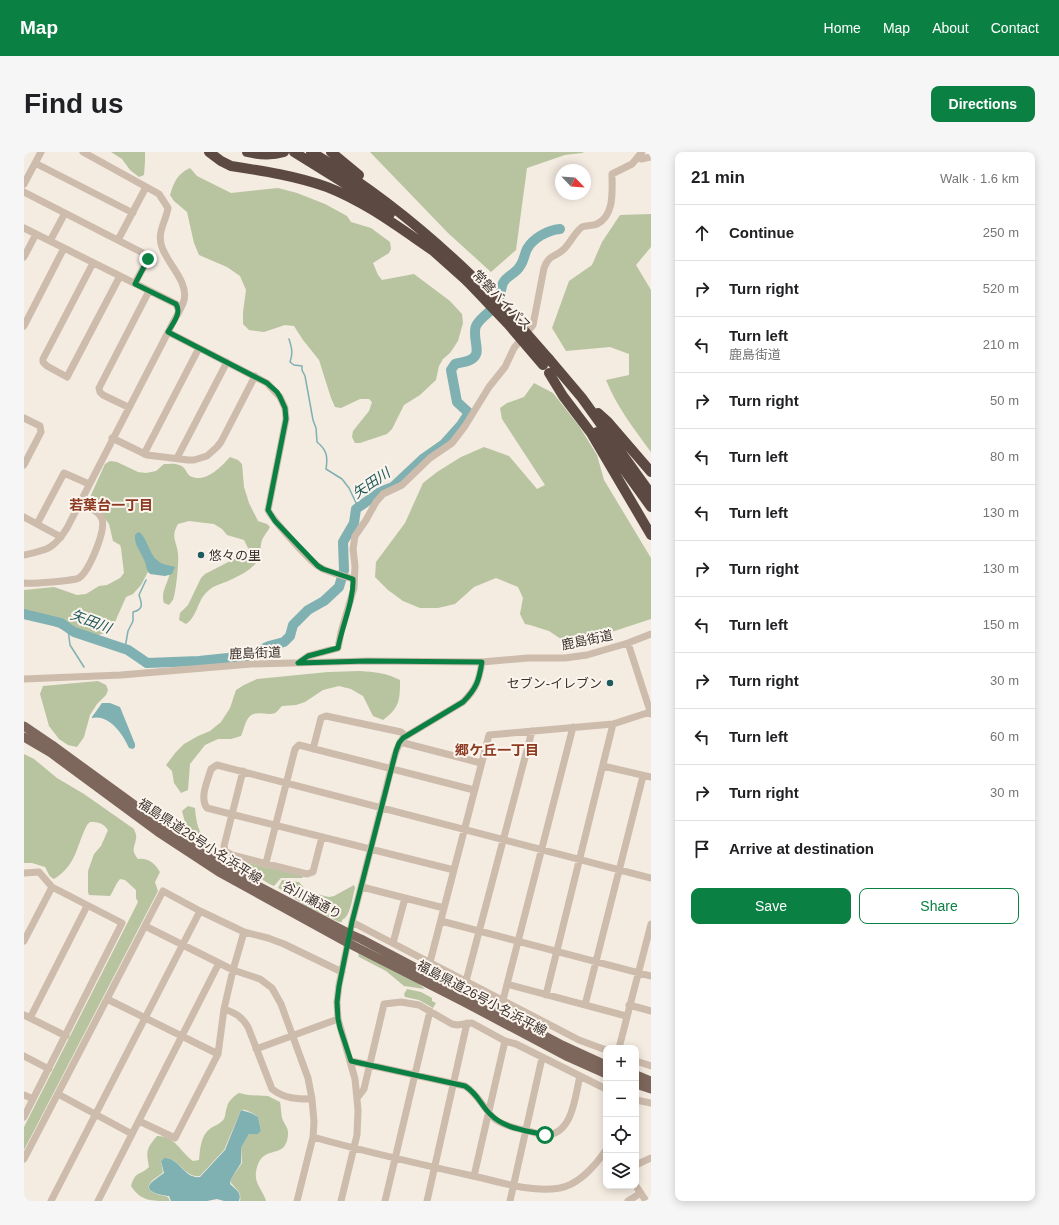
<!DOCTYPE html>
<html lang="en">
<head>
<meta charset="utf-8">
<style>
  body { margin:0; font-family:Arial,"Noto Sans JP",sans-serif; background:#f6f6f6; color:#202124 }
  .controls { position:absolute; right:12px; bottom:12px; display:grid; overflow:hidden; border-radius:8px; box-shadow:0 2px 10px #0003 }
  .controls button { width:36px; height:36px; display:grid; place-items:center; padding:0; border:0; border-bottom:1px solid #e0e0e0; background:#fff; color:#202124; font:20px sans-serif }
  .compass { position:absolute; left:531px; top:12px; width:36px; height:36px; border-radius:50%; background:#fff; box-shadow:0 2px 10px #0003; rotate:115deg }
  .stop { position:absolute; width:12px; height:12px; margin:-9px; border:3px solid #0b8043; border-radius:50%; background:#fff }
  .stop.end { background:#0b8043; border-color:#fff; box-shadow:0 1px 4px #0008 }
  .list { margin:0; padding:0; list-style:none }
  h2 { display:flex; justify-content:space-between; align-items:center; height:52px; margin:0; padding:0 16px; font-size:17px }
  h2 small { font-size:13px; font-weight:400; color:#757577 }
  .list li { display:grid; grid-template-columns:26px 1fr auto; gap:12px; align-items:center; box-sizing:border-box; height:56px; padding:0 16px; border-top:1px solid #e0e0e0 }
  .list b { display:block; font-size:15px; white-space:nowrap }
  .list p { margin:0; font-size:13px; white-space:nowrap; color:#757577 }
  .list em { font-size:13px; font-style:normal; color:#757577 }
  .actions { display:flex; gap:8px; padding:12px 16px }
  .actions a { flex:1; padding:9px 0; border:1px solid #0b8043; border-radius:8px; text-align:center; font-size:14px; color:#0b8043 }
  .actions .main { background:#0b8043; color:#fff }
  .icon { flex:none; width:22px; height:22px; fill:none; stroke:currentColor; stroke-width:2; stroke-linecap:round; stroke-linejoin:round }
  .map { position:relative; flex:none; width:627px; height:1049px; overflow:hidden; border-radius:8px }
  header { display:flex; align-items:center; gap:24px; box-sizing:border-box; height:56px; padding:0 20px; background:#0b8043; color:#fff }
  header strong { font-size:19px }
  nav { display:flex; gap:22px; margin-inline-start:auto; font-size:14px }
  .intro { display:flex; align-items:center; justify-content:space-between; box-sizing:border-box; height:96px; padding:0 24px }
  h1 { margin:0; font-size:28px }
  .button { padding:10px 18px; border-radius:8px; background:#0b8043; color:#fff; font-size:14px; font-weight:700 }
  main { display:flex; gap:24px; padding:0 24px }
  aside { flex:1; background:#fff; border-radius:8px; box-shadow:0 2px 10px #0003 }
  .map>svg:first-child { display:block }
  .green { fill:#b8c4a0 }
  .water { fill:#7fb0b2 }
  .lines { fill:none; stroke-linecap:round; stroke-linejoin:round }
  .stream { stroke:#7fb0b2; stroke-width:1.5 }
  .river { stroke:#7fb0b2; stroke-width:10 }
  .minor { stroke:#cdbbac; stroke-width:7 }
  .major { stroke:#7d675c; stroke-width:9 }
  .highway { stroke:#5c4a42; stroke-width:10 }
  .highway-bridge { stroke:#5c4a42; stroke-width:10 }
  .route { stroke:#0b8043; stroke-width:5 }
  .poi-dot { fill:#1f5a5e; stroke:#fbf5ee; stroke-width:1.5 }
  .labels { text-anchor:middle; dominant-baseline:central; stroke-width:4; stroke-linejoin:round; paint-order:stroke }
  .street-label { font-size:13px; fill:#3b302b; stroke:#fbf5ee }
  .poi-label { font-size:13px; fill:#3b302b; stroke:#fbf5ee; text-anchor:start }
  .water-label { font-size:14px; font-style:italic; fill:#1f5a5e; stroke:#fbf5ee }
  .neighbourhood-label { font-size:14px; font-weight:bold; fill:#8c3b22; stroke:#fbf5ee }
</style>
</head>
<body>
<header>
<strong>Map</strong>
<nav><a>Home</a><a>Map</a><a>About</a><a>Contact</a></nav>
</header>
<div class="intro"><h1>Find us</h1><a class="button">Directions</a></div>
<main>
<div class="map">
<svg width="627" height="1049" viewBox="0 0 627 1049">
  <rect width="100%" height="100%" fill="#f4ebe1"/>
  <path class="green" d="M87,0H121V10L120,23L115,25L106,18L98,7Z
    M346,0H560L558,1L541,3L503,16L492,98L467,120L424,81Z
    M166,16L173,24L207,41L254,36L273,41L301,52L323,64L327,70L347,76L366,90L367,97L365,101L349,111L354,123L358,128L390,122L426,149L438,162L439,171L434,189L426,201L419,207L415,214L412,228L396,243L380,253L368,277L363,282L336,291H331L328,285L329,279L345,259L348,250L345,247H336L317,256L311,255L307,246L295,208L279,188L270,174L261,173L240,180L225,178L219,172V160L222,138L216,124L203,115L175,103L170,91L163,60L150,49L146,43C150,30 153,22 166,16Z
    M627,62V95L612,113L627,138V300C610,277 593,255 582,228L605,223V202L586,195L542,199L528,176L545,129L568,113L578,90L596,63Z
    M510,231L529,241L555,274L573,303L580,328L627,406V467L563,488L540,489L525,479L506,473L501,472L496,462L499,446L494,435L472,426L450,435L431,452L414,456H396L379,449L364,438L351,425L352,410L381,371L399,331L413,320L437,305L460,295L485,304L513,337L521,333L478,267L476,256L483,251L500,245Z
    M206,305L214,308L218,312L220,335L225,351L234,369L243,372L246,375C244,379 240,383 238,388C236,394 237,401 235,406C231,416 215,424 206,428C198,432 190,433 184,439C173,448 174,464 162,472L155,468L156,461L164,453L177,426L181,422L216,404H220L225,398L220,388L203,383L198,377L190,372L165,369L154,372C146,386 153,389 154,402C155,410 152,441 149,448C148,449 145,453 145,453L140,451C136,440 145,430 146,419L126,416L117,433L109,442L102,445L87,479L65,486H57L15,467L0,464V438L30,435L53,443L62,442L75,434L83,433L96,426L100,421L97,396L96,393L89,389L85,372L68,349L67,343L81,312L86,309L93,310L114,320L122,321L132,319L140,312C145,312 151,311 155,313C161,314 162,321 166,324C181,332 197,315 206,305Z
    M336,519C350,520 363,521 376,528C376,547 376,556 359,568L349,564L339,544L327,537L315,534L299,538L281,550L272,553L258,554C256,556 253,560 251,561C243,564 233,558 226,564C221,569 220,577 217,584L207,587H194L181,593L166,612L164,638L157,641L150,631L148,619L142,613L152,600L160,592L174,584L186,579L197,570L206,556L212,538L220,533L233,527L304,520Z
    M74,529L82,533L84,538L82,543L73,552L66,563L60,585L53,595L44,593L35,587L25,574L16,542L19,534Z
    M0,602L10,607L33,626L60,642L110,677C111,680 113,684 112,687C110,697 107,698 114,707C125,706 130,711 136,720L131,730L134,739L0,998V975L114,750L112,746V738L101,728L96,727C91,733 90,738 86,744L65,743L64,740V719L70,702L77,694L84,678C79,671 75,670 66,670L63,673C52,694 53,713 30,727C25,725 24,720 21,715L8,711H0Z
    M164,654L171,656C172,671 175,681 184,693L181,695C165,688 162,674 158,659Z
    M216,708C236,715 257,718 278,723L279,726H257L250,734C244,732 240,728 235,726C227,722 218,719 210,715L209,709Z
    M258,728L275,730L284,740L305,745L310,744L330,733L331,736C328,746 327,764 318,768V770H315L283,755L269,745V743L254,736Z
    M334,801L387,826L401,837L380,834L362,819L335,805Z
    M383,837L397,840L408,846V849L412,851L409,856L395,848L381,845L380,842Z
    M215,941L224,943L244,944L256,950C257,955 257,961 258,966C260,972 265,976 264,983C262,1002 251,997 240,1004C234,1008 231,1019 232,1026C233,1034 240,1041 242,1049H216C218,1040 212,1037 207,1031V1027L218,1011L217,996L225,982H234L237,979L234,965C229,962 223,957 217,958L200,998L176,1024C160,1026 155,1005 140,1006L137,1009L139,1020C136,1024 130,1026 127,1030C118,1041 138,1043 144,1045L146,1049C126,1049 117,1049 107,1034C112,1018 116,1024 125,1015C122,999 122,997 133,984C152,984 156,1000 169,1009L175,1008C176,997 177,982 187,976C192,973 196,972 200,967C202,963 201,959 203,955C204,949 210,944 215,941Z"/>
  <path class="water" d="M114,380C122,382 125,402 133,408C138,413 145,413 151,415L148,422L141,424L126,422C122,418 123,416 121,410C118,401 110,394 111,383Z
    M78,551H86L96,555L111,592V595L109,597L105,596C99,582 85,562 68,566V565Z
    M217,958L227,961L234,965L237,979L234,982H225L217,996V1011L207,1027L206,1032C212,1038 218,1040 215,1049H200L193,1047L183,1049H147L145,1044C138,1043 116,1040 129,1029C133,1026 136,1024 140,1021L137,1009L140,1006C155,1005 160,1027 176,1025L201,998Z"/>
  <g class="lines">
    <path class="stream" d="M265,187C268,196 269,202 266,210L270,213L278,214V218L281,224L289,268L292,276L293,290C303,298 304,305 302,317L318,327L325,336L334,355
      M44,477L46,493L60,515
      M101,496L104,479L109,469V460C120,457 118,452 115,443L122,428"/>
    <path class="river" d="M0,462L29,469L37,471L50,480L104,498L123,511L175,509L223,504L245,494L260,490L266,484L269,473L284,458L300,449L315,435L320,418L319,390L330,371L332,357L356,340L369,335L400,306L420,292L437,273L445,261L433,250L427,218L431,212C437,210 447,210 451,204C456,198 448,183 452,174C456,165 467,160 473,152C477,146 476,138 479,131C483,123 492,122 496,114C500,109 500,103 503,97C509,86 524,78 536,77"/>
    <path class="minor" d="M59,0L135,42L144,56C142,69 134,78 137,92C141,110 165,129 160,148C159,153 156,157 154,162
      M614,6L617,7L627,5
      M11,11L109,61
      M0,32L17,0
      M0,40L121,102L124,107L111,131
      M0,76L152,152L155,159L43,376C30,397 23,398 0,403
      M94,88L122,35
      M26,89L41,61
      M0,105L12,82
      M69,111L19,207V210L23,214L43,225L96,124
      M0,174L40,96
      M144,180L243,231L256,245L261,256L262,267L244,358C248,367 288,412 297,416C306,421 319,423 329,427
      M104,255L79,243L76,240L75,236L125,139
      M0,266L16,274L17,280L0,313
      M88,286L123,303L164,308H170L183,304L193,295L197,290L231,224
      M120,302L175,196
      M153,306L203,210
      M0,365L37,385
      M13,372L40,321L65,332
      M0,431C7,432 49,429 55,426C65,419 82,379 78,367C75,358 63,355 56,351
      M604,491L627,562
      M274,511L284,504L314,496L317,480L330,436L331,414L329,397L331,384L342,368L352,350L359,342L378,333L406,306L428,291L441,274L465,235L481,215L490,196L509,173L520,116C526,101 531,106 540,97C547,90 550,81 558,75C563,73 569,74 573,72C591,63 588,38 588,22L608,12L618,0
      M0,527L97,523L227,512L343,509L458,510L504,506H541L563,503L604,491L627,482
      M376,590L457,611
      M289,597L297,566L302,564L377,580L382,584
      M579,614L627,625
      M219,619L200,694L201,699L208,703L283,722L289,720L298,685
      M242,711L271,597L275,593L450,638
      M430,718L183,656C175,646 184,628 187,617L193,613L627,726
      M0,721L15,720L28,735L98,771L0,965
      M338,735L420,756
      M417,769L627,824
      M328,770L555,888L582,898
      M121,774L209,818L236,827L248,836L257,852L284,926L288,947L290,970L289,985L273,1049
      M0,789L28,735
      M369,791L381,746
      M406,810L465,583L589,572L626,560
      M442,829L508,579
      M483,832L602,864
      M522,843L589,572
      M83,847L194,902
      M479,848L549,575
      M561,853L619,624
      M605,853L627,859
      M200,857C212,861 218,865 224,875L248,937C261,947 273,947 288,947
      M0,863L42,884
      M6,866L63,754
      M595,896L627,772
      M232,897L314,867
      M0,904L25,917
      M327,909L441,934C455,943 460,958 472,968C482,975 493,976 504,979C510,980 516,983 522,983C549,982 551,944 556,924
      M612,909L627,914
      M34,942L108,982
      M0,943L9,947
      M334,945L340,937L360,852L377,850L395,853L428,872L433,873L448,871L481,889L492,892L582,937
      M612,948L627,951
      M115,969L151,986L194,902L200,857L209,818L220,780
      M289,985C342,1000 395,1012 449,1024C477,1030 507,1041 536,1036C556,1032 571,1014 582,998
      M0,1007L139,739L176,759L220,780L244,786L260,792L318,820
      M612,1013L627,1006
      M450,1024L481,889
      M612,1034L622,1049
      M27,1049L176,759
      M74,1049L195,811
      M317,1049L333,983L334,958L331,927L314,867L313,850L315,833L328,770L367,617C370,606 372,595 379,586L439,550C453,536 455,528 458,510
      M361,1049L406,859
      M403,1049L443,871
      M486,1049L518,906
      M604,1049L617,1041"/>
    <path class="major" d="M0,574L28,593L171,697L232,733L326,782L337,787L536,892L582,913
      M0,585L27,601L134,680L195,720L324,791L440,850L544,905L582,922
      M612,923L627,929
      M612,932L627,937"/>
    <path class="highway" d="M185,0L197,9L207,14C240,19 272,24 303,35C342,50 377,77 411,100
      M223,0C236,3 247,4 260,0
      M270,0L336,41L366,62
      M287,0C346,34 399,77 448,124
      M307,0L335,23
      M406,96L443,129
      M525,207L558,246L627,342
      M525,221L539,244L567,281L627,383
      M574,261L584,270L627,320
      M573,280L627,355"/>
    <path class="highway-bridge" d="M448,124L490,167L525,207
      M443,129L484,172L519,213"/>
  </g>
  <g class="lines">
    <path class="route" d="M124,107L111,132L152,152C158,161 149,171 144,180L243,231L253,240L256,245L261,256L262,267L244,358L251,369L294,414L299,417L329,427C330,448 318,474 314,496L284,504L274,511L343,509L458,510C455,528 453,536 439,550L379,586L375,591L372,599L328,770L315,834L313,850L314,867L316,876L327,909L441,934C454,942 456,952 466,962C481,977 501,978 521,983"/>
  </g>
  <g class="poi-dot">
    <circle cx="177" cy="403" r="4"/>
    <circle cx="586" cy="531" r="4"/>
  </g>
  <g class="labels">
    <g class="street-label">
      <text transform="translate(478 148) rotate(46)">常磐バイパス</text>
      <text transform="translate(563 488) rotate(-12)">鹿島街道</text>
      <text transform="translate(231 501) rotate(-2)">鹿島街道</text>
      <text transform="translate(176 689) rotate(33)">福島県道26号小名浜平線</text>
      <text transform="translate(288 748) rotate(28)">谷川瀬通り</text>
      <text transform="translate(458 846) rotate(28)">福島県道26号小名浜平線</text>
    </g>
    <g class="poi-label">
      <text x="185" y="403">悠々の里</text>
      <text x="578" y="531" text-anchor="end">セブン-イレブン</text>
    </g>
    <g class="water-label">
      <text transform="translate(347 331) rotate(-34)">矢田川</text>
      <text transform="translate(67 469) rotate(21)">矢田川</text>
    </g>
    <g class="neighbourhood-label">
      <text x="87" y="353">若葉台一丁目</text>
      <text x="473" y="598">郷ケ丘一丁目</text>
    </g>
  </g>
</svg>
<div class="controls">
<button>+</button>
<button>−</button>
<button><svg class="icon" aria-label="locate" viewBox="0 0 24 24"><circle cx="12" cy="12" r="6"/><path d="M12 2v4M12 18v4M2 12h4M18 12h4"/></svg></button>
<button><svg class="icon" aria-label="layers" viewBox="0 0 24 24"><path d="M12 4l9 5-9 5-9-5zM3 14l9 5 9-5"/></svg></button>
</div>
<svg class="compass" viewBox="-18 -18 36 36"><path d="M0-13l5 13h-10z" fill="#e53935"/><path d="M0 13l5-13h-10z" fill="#757577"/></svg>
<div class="stop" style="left:521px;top:983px"></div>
<div class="stop end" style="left:124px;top:107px"></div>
</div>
<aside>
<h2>21 min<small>Walk · 1.6 km</small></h2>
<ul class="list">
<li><svg class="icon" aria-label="ahead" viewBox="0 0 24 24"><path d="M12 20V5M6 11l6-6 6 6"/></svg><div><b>Continue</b></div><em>250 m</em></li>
<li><svg class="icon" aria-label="right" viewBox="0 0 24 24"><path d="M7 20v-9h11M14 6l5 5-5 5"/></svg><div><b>Turn right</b></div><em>520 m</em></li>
<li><svg class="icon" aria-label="left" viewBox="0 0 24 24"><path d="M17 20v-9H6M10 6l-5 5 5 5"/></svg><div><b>Turn left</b><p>鹿島街道</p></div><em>210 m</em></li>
<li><svg class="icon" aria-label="right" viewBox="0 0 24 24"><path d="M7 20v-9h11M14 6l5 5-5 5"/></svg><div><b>Turn right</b></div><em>50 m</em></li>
<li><svg class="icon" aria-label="left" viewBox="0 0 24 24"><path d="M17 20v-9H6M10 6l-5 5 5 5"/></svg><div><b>Turn left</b></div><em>80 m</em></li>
<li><svg class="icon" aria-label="left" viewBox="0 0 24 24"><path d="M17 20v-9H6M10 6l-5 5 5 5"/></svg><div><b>Turn left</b></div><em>130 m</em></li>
<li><svg class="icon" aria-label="right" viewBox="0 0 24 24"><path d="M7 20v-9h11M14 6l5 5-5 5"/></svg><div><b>Turn right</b></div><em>130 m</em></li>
<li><svg class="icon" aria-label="left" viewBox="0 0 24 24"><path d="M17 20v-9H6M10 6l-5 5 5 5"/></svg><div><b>Turn left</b></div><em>150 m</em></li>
<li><svg class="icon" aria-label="right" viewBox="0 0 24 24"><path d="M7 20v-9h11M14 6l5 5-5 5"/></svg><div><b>Turn right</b></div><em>30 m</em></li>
<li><svg class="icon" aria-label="left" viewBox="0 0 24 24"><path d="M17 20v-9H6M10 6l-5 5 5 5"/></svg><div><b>Turn left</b></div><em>60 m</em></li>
<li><svg class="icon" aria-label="right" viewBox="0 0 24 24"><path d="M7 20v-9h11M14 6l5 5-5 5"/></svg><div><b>Turn right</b></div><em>30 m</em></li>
<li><svg class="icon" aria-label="arrive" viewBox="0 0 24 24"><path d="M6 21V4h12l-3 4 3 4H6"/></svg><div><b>Arrive at destination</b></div></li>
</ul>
<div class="actions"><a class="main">Save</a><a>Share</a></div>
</aside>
</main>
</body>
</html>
